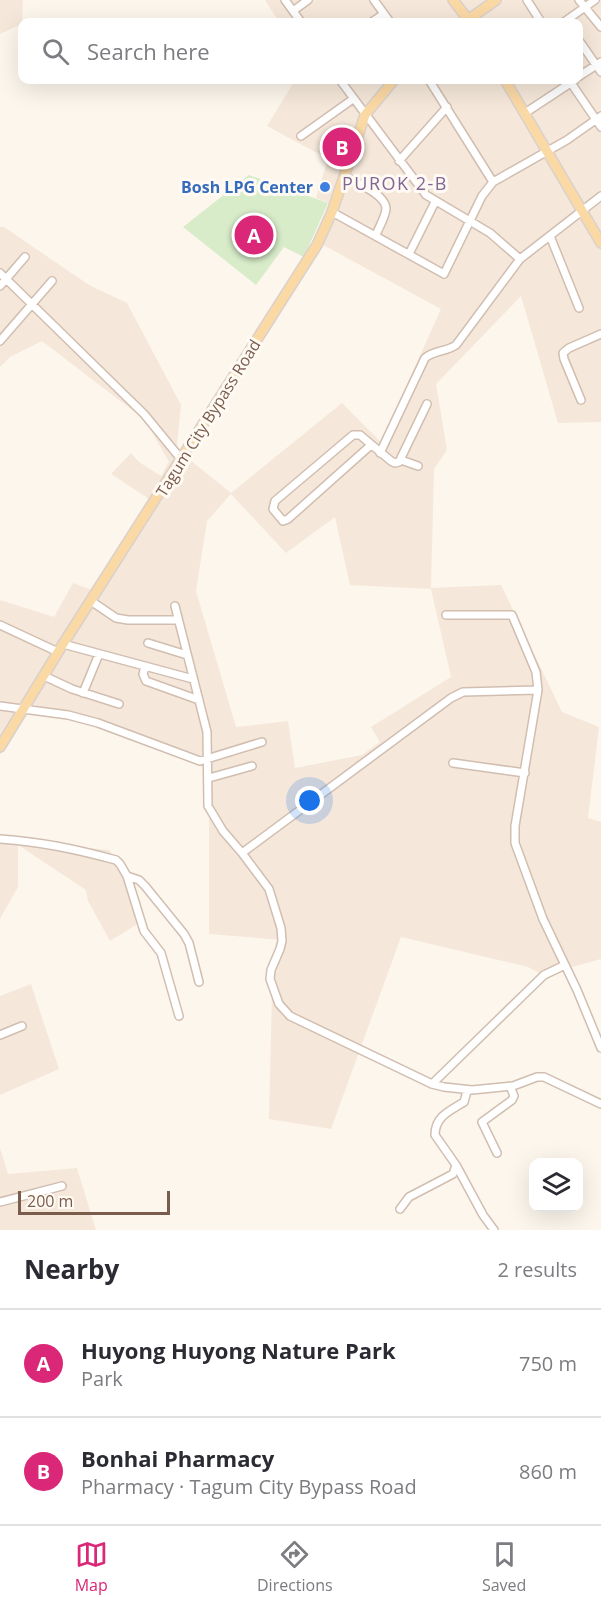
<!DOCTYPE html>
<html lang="en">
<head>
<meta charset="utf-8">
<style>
  body { margin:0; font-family:"Open Sans",sans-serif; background:#f7f7f7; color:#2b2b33 }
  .controls { position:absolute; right:18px; bottom:18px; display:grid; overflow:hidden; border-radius:12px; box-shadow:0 6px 24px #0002 }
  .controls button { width:54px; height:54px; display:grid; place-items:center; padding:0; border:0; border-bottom:2px solid #e1e1e2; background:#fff; color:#2b2b33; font:30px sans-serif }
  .scale { position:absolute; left:18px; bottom:15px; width:152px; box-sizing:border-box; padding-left:6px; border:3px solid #7a5c4d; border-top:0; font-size:16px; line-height:21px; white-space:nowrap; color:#7a5c4d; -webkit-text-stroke:4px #fffaf3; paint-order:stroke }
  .you { position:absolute; left:310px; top:801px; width:21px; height:21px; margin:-15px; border:4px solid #fff; border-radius:50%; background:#1a73e8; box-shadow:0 0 0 9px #1a73e833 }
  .badge { display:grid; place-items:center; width:39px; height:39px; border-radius:50%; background:#db2777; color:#fff; font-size:20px; font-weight:700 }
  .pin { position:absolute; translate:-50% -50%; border:3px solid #fff; box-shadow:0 2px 6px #0006 }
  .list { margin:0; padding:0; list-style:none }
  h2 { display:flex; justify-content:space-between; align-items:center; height:78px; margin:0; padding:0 24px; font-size:26px }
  h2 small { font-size:20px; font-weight:400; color:#7c7c81 }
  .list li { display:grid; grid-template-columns:39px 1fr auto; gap:18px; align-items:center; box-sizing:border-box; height:108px; padding:0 24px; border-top:2px solid #e1e1e2 }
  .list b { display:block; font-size:22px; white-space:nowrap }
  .list p { margin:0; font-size:20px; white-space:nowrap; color:#7c7c81 }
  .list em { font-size:20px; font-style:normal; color:#7c7c81 }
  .icon { flex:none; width:33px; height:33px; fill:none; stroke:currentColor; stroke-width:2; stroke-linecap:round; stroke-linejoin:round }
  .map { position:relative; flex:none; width:601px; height:1230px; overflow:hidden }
  .search { position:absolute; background:#fff; box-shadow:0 6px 24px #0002; left:18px; right:18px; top:18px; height:66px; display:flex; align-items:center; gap:15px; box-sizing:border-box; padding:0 21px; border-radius:12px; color:#7c7c81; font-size:22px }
  .sheet { height:294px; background:#fff }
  nav { display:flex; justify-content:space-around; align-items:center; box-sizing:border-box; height:84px; border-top:2px solid #e1e1e2; background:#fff; font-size:16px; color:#7c7c81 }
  nav a { display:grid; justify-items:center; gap:3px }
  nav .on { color:#db2777 }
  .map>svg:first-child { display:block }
  .residential { fill:#f5e8da; fill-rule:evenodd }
  .green { fill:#d8ecc9 }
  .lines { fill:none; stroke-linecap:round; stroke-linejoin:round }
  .minor-casing { stroke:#d1beb0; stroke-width:10 }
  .major-casing { stroke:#dad1cd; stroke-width:12 }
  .minor { stroke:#fff; stroke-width:7 }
  .major { stroke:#fbd9a5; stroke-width:9 }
  .shop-dot { fill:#3f7fe0; stroke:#fffaf3; stroke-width:2 }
  .labels { text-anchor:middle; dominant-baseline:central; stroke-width:6; stroke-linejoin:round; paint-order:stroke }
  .shop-label { font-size:16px; font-weight:bold; fill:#366cbe; stroke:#fffaf3; text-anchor:end }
  .street-label { font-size:16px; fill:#7a5c4d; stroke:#fffaf3 }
  .neighbourhood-label { font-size:18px; letter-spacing:1.5px; fill:#846695; stroke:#fffaf3 }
</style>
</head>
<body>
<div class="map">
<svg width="601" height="1230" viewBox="0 0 601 1230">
  <rect width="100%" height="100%" fill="#fdf6ec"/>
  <path class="residential" d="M0,0H23L22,24L0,34Z
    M265,0H601V422L558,423L521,296L436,384L447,450L434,469L431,588L501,585L562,712L599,727L588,818L601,822V959L543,975L528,967L401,937L331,1129L269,1119L272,993L282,940L209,934V769L32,704L0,755V600L54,617L73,583L92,590L152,501L111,474L131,453L139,462L161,476L169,462L145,420L42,341L10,357L0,367V227H4L89,285L127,303L181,405L177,446L190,460L231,493L342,403L381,442L441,309L314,240L329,203L316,198L328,159L267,126L295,80H578V22H279ZM231,494L286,553L335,517L350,585L431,589L451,677L371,727L380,742L362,755L295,768L288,721L236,727L196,591L207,521Z
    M0,839L109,850L134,892L136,925L110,941L88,901L86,890L18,845V887L0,919Z
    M31,984L59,1069L0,1095V996Z
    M0,1148L8,1174L77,1168L96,1230H0Z"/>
  <path class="green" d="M249,175L328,203L304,257L284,247L256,285L183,227Z"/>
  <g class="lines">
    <g class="minor-casing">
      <path id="minor" d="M285,0L301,22
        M374,0L390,22
        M527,0L541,22
        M579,0L601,27
        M293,11L308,0
        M372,22L384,14
        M564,22L595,0
        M578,39L601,72
        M578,77L601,62
        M340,80L426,195L490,233L520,259
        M429,80L493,182
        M569,80L601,127
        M525,113L575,80
        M301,136L353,99
        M399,161L447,107
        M344,176C355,182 385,194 386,208C386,216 379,227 376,235
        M332,212L444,274L482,196L493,182L567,140L601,116
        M550,236L579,308
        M409,254L435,202
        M0,273L144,414L181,459
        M0,286L25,257
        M0,341L52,281
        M581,400L564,359L563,353L569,348L601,334
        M371,445L288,519L283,521L273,509L275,501L353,435H360L391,461L395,463L399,462L427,404
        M380,453L425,358C434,350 446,352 456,345L520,259L601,196
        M401,460L418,466
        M91,601L116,618L128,620H177
        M175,606L207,732L208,806L223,831L242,853L269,889L281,928L282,941L280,949L271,970L270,979L279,1004L290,1016L432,1084L444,1087L472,1090L513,1086L537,1077H544L601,1104
        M446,615H512L536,672L538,690L515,826V843L543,919L577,990L601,1048
        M0,625L58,652
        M148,643L187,655
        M63,644L193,679
        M145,667L143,674L146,681L199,700
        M44,676L72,689L119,704
        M83,693L99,654
        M0,706L68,715L98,723L200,761L262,742
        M453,763L525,773
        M209,778L252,766
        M0,839C42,842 75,849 116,860L120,864L127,876L139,880L145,886L184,934L189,943L199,982
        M242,853L451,698L463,692L538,690
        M127,876L144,931L161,953L179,1016
        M0,1035L22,1026
        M432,1084L544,975L565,965
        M467,1091L464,1102C450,1111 435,1116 435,1135L456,1165L483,1215L494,1230
        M497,1153L482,1122L512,1100L514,1096L510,1086
        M0,1202L62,1186
        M400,1209L409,1197L453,1174L456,1165"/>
    </g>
    <g class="major-casing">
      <path id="major" d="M453,0L470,22
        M465,22L496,0
        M505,80L601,243
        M0,747L63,644L317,245L332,212L365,115L394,80"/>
    </g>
    <use href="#minor" class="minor"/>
    <use href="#major" class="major"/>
  </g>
  <circle class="shop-dot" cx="325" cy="187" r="6"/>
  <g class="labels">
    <g class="shop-label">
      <text x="313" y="187">Bosh LPG Center</text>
    </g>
    <g class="street-label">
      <text transform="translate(208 418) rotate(-58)">Tagum City Bypass Road</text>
    </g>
    <g class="neighbourhood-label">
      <text x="395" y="183">PUROK 2-B</text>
    </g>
  </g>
</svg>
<div class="controls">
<button><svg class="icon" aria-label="layers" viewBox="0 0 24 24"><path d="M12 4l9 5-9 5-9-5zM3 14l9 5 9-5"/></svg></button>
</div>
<div class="scale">200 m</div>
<div class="you"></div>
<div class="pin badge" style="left:254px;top:235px">A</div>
<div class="pin badge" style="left:342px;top:147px">B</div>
<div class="search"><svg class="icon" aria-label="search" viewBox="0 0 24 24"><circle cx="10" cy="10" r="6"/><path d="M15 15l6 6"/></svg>Search here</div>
</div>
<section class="sheet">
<h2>Nearby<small>2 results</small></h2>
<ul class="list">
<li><span class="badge">A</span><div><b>Huyong Huyong Nature Park</b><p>Park</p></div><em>750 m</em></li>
<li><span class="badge">B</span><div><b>Bonhai Pharmacy</b><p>Pharmacy · Tagum City Bypass Road</p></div><em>860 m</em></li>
</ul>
</section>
<nav>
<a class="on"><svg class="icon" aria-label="map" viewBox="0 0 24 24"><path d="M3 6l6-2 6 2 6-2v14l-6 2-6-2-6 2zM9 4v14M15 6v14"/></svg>Map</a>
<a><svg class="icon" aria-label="directions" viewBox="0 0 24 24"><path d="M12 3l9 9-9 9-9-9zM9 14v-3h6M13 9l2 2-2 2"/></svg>Directions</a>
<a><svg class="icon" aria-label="saved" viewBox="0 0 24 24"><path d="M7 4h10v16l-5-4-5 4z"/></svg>Saved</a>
</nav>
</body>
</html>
